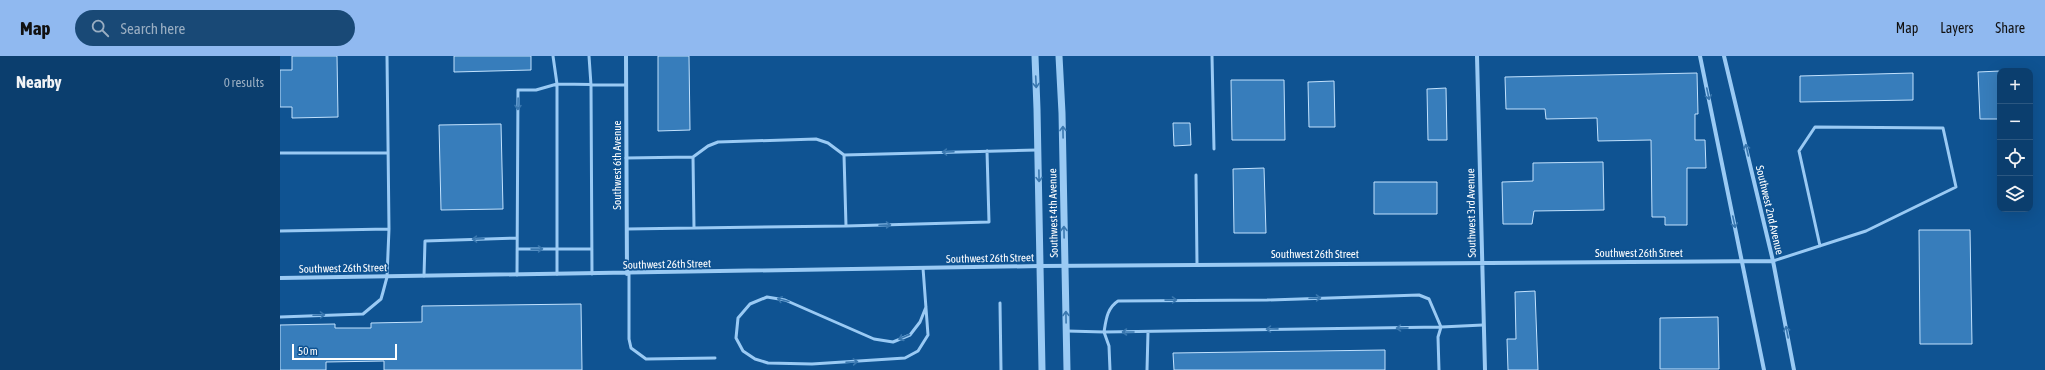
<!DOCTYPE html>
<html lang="en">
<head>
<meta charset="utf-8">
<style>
  body { margin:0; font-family:"Asap Condensed",sans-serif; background:#194976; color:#f1f3f6 }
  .controls { position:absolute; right:12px; top:12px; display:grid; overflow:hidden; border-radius:8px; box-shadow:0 4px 16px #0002 }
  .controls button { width:36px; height:36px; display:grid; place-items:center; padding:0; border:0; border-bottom:1px solid #2b5781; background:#0b3e6e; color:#f1f3f6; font:20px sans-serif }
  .scale { position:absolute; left:12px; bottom:10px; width:105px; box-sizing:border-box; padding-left:4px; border:2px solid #fff; border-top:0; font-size:11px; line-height:14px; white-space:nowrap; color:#fff; -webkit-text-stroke:3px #0f5392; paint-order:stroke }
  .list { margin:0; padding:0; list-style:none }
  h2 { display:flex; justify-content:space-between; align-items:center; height:52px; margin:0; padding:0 16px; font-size:17px }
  h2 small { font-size:13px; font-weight:400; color:#9aaec2 }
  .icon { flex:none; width:22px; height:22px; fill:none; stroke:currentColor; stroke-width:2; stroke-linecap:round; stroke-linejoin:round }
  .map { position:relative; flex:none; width:1765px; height:314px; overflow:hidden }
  header { display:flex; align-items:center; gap:24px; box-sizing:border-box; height:56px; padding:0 20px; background:#90b9f0; color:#111 }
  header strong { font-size:19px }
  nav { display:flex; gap:22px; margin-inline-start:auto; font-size:14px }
  .search { width:280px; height:36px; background:#194976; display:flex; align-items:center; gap:10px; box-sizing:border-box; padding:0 14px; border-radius:22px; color:#9aaec2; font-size:15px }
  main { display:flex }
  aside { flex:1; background:#0b3e6e }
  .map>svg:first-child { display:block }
  .building { fill:#377dbb; stroke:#c2e2fe }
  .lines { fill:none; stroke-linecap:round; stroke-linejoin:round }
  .service { stroke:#9acaf4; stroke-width:3 }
  .minor { stroke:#9acaf4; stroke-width:4 }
  .tertiary { stroke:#9acaf4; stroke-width:7 }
  .oneway { stroke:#3977af }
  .labels { text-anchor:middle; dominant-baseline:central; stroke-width:3.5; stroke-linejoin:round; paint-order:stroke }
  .street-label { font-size:11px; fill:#fff; stroke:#0f5392 }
</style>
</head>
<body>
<header>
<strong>Map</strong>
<div class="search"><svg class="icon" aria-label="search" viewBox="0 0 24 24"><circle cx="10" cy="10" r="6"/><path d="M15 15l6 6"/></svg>Search here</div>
<nav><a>Map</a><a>Layers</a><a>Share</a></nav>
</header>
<main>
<aside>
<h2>Nearby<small>0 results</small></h2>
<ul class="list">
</ul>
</aside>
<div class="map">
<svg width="1765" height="314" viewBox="0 0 1765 314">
  <rect width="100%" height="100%" fill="#0f5392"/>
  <path class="building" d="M12,0H57L58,61L12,62V51H0V14H12Z
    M174,0H251V14L174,16Z
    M378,0H409L410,74L378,75Z
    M1720,15V63H1700L1698,16Z
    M1417,17L1418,58H1415V84H1425L1426,112H1407V169H1385V161H1372L1371,84L1318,85L1317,62L1266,63L1265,53H1226L1225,21Z
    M1633,17V44L1520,46V20Z
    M951,24H1004L1005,84H952Z
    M1054,25L1055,71H1029L1028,26Z
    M1166,32L1167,84H1148L1147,33Z
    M893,67H910L911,89L894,90Z
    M221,68L223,153L161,154L159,69Z
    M1323,106L1324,154L1254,155L1252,168H1223L1222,126L1253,125V107Z
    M984,112L986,177H954L953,113Z
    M1094,126H1157V158H1094Z
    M1639,174H1690L1692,288H1640Z
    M1255,235L1258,314H1228L1227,283H1236L1235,236Z
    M301,248L302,314H104V305L46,306V314H0V269L55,268V272H91V267L142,266V250Z
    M1438,261L1439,313H1380V262Z
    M1105,294V314H894L893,297Z"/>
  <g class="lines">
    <path class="service" d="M107,0L109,173
      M309,0L311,29L312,218
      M932,0L934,93
      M0,97H108
      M346,102L413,101L428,90L438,86L536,83L548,87L564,99L757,94
      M916,119L917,208
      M566,170L709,166L707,95
      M414,172L566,170L564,99
      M347,173L414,172L413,101
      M0,175L109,173L107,221L103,236L101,243L83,258L0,261
      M237,193H312
      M1493,205L1586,175L1676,131L1663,72L1535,71L1519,95L1540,190
      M643,212L648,279L638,295L625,302L532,308L488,307L475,303L463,295L456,282L458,262L470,248L487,241L505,244L594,283L613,286L630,279L640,266L646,251
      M277,218V28L346,29
      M349,218V283L351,292L366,303L435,302
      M237,219L238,34H256L277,28L273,0
      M144,220L145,185L237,182
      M720,247L721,314
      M787,275L824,276L829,290L830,314
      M867,314L868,276
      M1159,314L1158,281L1161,271L824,276C826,264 827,252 838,245L987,244L1139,239L1149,243L1161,271L1203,269"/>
    <path class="minor" d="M346,0L347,218
      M1197,0L1205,314
      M1420,0L1484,314
      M1444,0L1493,205L1514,314
      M0,222L760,210L1493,205"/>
    <path class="tertiary" d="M755,0L757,53L762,314
      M779,0L782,57L787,314"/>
  </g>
  <defs><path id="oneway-shaft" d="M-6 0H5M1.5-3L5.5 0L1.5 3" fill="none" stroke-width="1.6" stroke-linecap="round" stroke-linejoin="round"/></defs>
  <g class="oneway">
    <use href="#oneway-shaft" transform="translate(756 26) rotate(87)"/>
    <use href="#oneway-shaft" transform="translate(1428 38) rotate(78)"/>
    <use href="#oneway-shaft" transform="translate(238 48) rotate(91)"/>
    <use href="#oneway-shaft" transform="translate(783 76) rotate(-91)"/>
    <use href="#oneway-shaft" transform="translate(1467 94) rotate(-103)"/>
    <use href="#oneway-shaft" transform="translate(668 96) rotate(178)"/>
    <use href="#oneway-shaft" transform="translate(759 120) rotate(89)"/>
    <use href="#oneway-shaft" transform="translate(1454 166) rotate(78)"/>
    <use href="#oneway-shaft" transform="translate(605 169) rotate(-2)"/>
    <use href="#oneway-shaft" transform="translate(784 176) rotate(-91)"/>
    <use href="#oneway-shaft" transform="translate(198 183) rotate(178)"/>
    <use href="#oneway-shaft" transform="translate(257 193) rotate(-1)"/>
    <use href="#oneway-shaft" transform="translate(1035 242) rotate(-2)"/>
    <use href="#oneway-shaft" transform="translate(503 244) rotate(-165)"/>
    <use href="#oneway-shaft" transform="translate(891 244) rotate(-1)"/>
    <use href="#oneway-shaft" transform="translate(39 259) rotate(-2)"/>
    <use href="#oneway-shaft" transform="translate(786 261) rotate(-91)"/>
    <use href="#oneway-shaft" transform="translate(1122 272) rotate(179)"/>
    <use href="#oneway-shaft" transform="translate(992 273) rotate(179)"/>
    <use href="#oneway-shaft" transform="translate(848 276) rotate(-180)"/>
    <use href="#oneway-shaft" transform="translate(1507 276) rotate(-101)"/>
    <use href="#oneway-shaft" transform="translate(624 281) rotate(156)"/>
    <use href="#oneway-shaft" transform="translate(572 306) rotate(-3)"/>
  </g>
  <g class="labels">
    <g class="street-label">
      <text transform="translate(337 109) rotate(-90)">Southwest 6th Avenue</text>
      <text transform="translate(1490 154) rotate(77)">Southwest 2nd Avenue</text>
      <text transform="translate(773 157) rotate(-91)">Southwest 4th Avenue</text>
      <text transform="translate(1191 157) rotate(-91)">Southwest 3rd Avenue</text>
      <text x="1359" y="197">Southwest 26th Street</text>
      <text x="1035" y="198">Southwest 26th Street</text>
      <text transform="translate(710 202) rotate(-1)">Southwest 26th Street</text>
      <text transform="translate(387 208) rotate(-1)">Southwest 26th Street</text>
      <text transform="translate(63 212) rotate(-1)">Southwest 26th Street</text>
    </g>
  </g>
</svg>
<div class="controls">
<button>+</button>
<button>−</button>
<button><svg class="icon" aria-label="locate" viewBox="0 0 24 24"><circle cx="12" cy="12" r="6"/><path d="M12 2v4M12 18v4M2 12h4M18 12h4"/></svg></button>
<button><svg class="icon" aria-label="layers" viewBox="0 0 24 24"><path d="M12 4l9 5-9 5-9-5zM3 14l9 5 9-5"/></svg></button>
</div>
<div class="scale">50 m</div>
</div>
</main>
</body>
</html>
